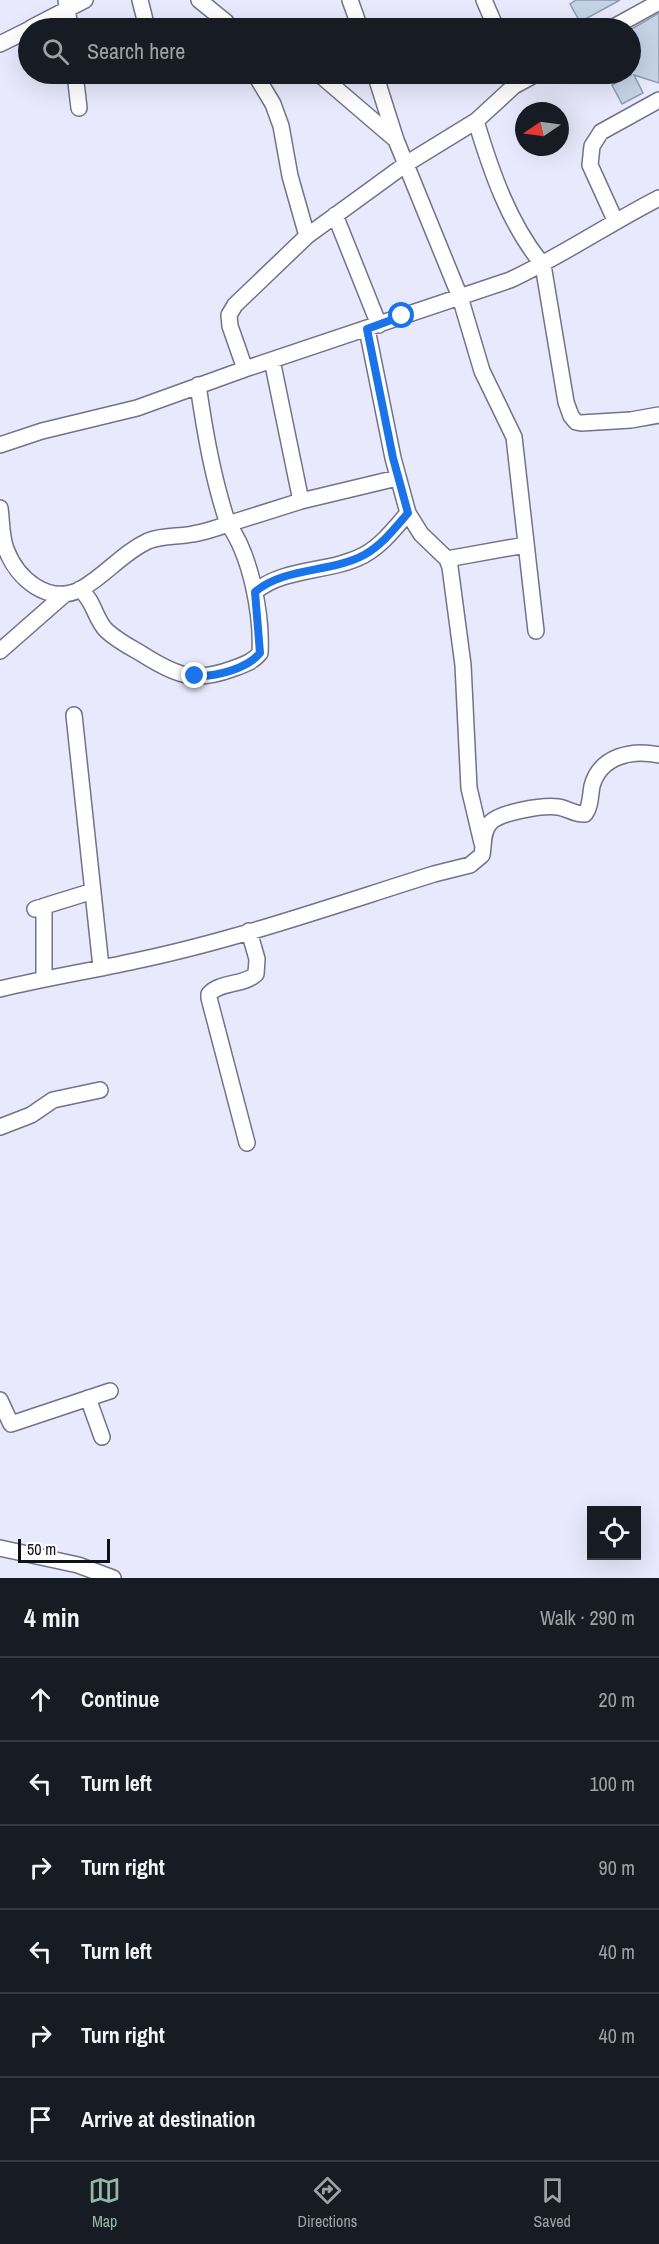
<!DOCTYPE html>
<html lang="en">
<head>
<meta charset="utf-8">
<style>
  body { margin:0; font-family:"Archivo Narrow",sans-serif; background:#20242c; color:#f1f3f6 }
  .controls { position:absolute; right:18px; bottom:18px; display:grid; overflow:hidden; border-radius:0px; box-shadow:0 6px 24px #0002 }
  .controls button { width:54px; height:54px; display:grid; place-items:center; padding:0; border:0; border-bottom:2px solid #363941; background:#171b24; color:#f1f3f6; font:30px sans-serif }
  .compass { position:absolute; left:515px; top:102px; width:54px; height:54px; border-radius:50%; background:#171b24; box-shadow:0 6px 24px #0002; rotate:257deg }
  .scale { position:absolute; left:18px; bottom:15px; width:92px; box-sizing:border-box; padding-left:6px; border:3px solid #101018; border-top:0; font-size:16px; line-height:21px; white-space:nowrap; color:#101018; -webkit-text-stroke:4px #fff; paint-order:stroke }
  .stop { position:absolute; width:18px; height:18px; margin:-14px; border:4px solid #1a73e8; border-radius:50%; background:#fff }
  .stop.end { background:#1a73e8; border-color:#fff; box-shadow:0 2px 6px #0008 }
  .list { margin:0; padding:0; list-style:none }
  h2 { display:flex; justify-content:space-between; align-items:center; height:78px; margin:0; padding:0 24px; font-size:26px }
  h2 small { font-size:20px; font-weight:400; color:#9ea1a6 }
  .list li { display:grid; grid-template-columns:39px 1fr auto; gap:18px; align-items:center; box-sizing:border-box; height:84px; padding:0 24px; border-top:2px solid #363941 }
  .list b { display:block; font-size:22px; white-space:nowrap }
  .list em { font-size:20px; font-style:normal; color:#9ea1a6 }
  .icon { flex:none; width:33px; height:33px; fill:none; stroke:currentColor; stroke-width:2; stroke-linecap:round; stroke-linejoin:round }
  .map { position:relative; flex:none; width:659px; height:1578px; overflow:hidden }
  .search { position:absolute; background:#171b24; box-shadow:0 6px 24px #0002; left:18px; right:18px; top:18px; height:66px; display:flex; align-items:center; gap:15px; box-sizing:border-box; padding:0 21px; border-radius:33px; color:#9ea1a6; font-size:22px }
  .sheet { height:582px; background:#171b24 }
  nav { display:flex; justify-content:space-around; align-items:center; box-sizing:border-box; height:84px; border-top:2px solid #363941; background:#171b24; font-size:16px; color:#9ea1a6 }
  nav a { display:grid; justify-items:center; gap:3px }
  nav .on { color:#93b8a5 }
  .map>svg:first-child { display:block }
  .building { fill:#c5d3e7; stroke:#8e9bae; stroke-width:1.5 }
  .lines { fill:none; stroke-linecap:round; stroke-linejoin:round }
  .minor-casing { stroke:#737388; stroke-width:18 }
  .minor { stroke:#fff; stroke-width:15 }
  .route { stroke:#1a73e8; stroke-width:8 }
</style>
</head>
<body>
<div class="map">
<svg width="659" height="1578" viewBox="0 0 659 1578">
  <rect width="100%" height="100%" fill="#e8e9fc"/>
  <path class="building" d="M576,0H620L580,22L570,4Z
    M659,13V83L634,75L643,93L622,104L612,85L631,75L630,30Z"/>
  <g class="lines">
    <g class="minor-casing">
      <path id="minor" d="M66,0L70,28
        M140,0L147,28
        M199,0L226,22L229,28
        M350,0L360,28
        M484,0L496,28
        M31,28L85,0
        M612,28L659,2
        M0,44L28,30
        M75,74L79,108
        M255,74L273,104L281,126L290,176L307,236
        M319,74L396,140
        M375,74L396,140L460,297L482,371L514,437L536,631
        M476,121C491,171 509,224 543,265L566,402L571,416L576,422L581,423L631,420L659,415
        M335,215L379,325
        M615,220L590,165L592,146L601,132L659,100
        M367,329L393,458L408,513L421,534L447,559L450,567L463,665L469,788L482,843
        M272,360L301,501
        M245,369L230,326L229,315L235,305L307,236L406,164L476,121L514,86L536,74
        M198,385C205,433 213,479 228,524L301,501L397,478
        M0,445L42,431L137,408L245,369L510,280C562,256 608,224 659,198
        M0,508C2,522 1,536 6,549C17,579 49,606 81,589C105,576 122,553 148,541C162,535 178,537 193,534C205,532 217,528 228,524C251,555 262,615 260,653C253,662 243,665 232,669C194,683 175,675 142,654C130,647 118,641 107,631C95,620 95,602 80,589
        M447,559L525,545
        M255,592C284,567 330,573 364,555C382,545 395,528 408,513
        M0,651L65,594
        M74,715L101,967
        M44,906V978
        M35,909L93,891
        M0,989C45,978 90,971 135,961C236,940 335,905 434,874L470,865L482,855C484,844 482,832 490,823C500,812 543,805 558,807C567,808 575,815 585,814C591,806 590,796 592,786C600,756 632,749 659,755
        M0,1127L31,1115L53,1100L100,1090
        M247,1143L209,998V994C221,981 243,986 256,974L257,959L249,931
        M88,1398L102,1437
        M0,1400L11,1424L110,1391
        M0,1548L78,1565L113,1578"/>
    </g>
    <use href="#minor" class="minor"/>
  </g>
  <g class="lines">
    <path class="route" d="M195,676C215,677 247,669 260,653L255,592C284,567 330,573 364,555C382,545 395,528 408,513L393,458L367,329L402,316"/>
  </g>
</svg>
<div class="controls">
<button><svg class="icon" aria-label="locate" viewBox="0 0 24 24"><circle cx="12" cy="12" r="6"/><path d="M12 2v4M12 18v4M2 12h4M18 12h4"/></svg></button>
</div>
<svg class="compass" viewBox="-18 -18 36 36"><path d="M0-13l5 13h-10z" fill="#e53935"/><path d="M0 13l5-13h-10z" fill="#9ea1a6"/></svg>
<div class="scale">50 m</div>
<div class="stop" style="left:402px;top:316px"></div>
<div class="stop end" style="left:195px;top:676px"></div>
<div class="search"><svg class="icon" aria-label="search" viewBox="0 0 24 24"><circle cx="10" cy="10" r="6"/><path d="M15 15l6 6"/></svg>Search here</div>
</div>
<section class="sheet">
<h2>4 min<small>Walk · 290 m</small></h2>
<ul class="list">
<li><svg class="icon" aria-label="ahead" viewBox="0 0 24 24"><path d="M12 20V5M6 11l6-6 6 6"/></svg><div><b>Continue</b></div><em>20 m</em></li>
<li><svg class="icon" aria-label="left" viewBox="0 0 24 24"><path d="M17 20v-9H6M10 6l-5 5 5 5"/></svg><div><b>Turn left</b></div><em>100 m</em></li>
<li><svg class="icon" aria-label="right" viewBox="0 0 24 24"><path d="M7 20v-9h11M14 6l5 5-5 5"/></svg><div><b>Turn right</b></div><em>90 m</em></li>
<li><svg class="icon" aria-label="left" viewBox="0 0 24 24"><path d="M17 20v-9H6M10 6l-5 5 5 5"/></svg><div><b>Turn left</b></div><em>40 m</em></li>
<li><svg class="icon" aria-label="right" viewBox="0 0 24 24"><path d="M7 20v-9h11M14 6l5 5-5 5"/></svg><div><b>Turn right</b></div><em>40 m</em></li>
<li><svg class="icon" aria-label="arrive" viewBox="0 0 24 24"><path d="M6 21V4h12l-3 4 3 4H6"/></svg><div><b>Arrive at destination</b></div></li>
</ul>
</section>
<nav>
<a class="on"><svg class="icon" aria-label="map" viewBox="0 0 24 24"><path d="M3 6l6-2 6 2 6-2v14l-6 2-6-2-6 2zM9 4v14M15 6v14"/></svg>Map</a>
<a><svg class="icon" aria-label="directions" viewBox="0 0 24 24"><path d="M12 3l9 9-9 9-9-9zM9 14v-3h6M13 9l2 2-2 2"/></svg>Directions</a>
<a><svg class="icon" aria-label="saved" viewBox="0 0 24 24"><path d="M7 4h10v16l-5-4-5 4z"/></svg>Saved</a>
</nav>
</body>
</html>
